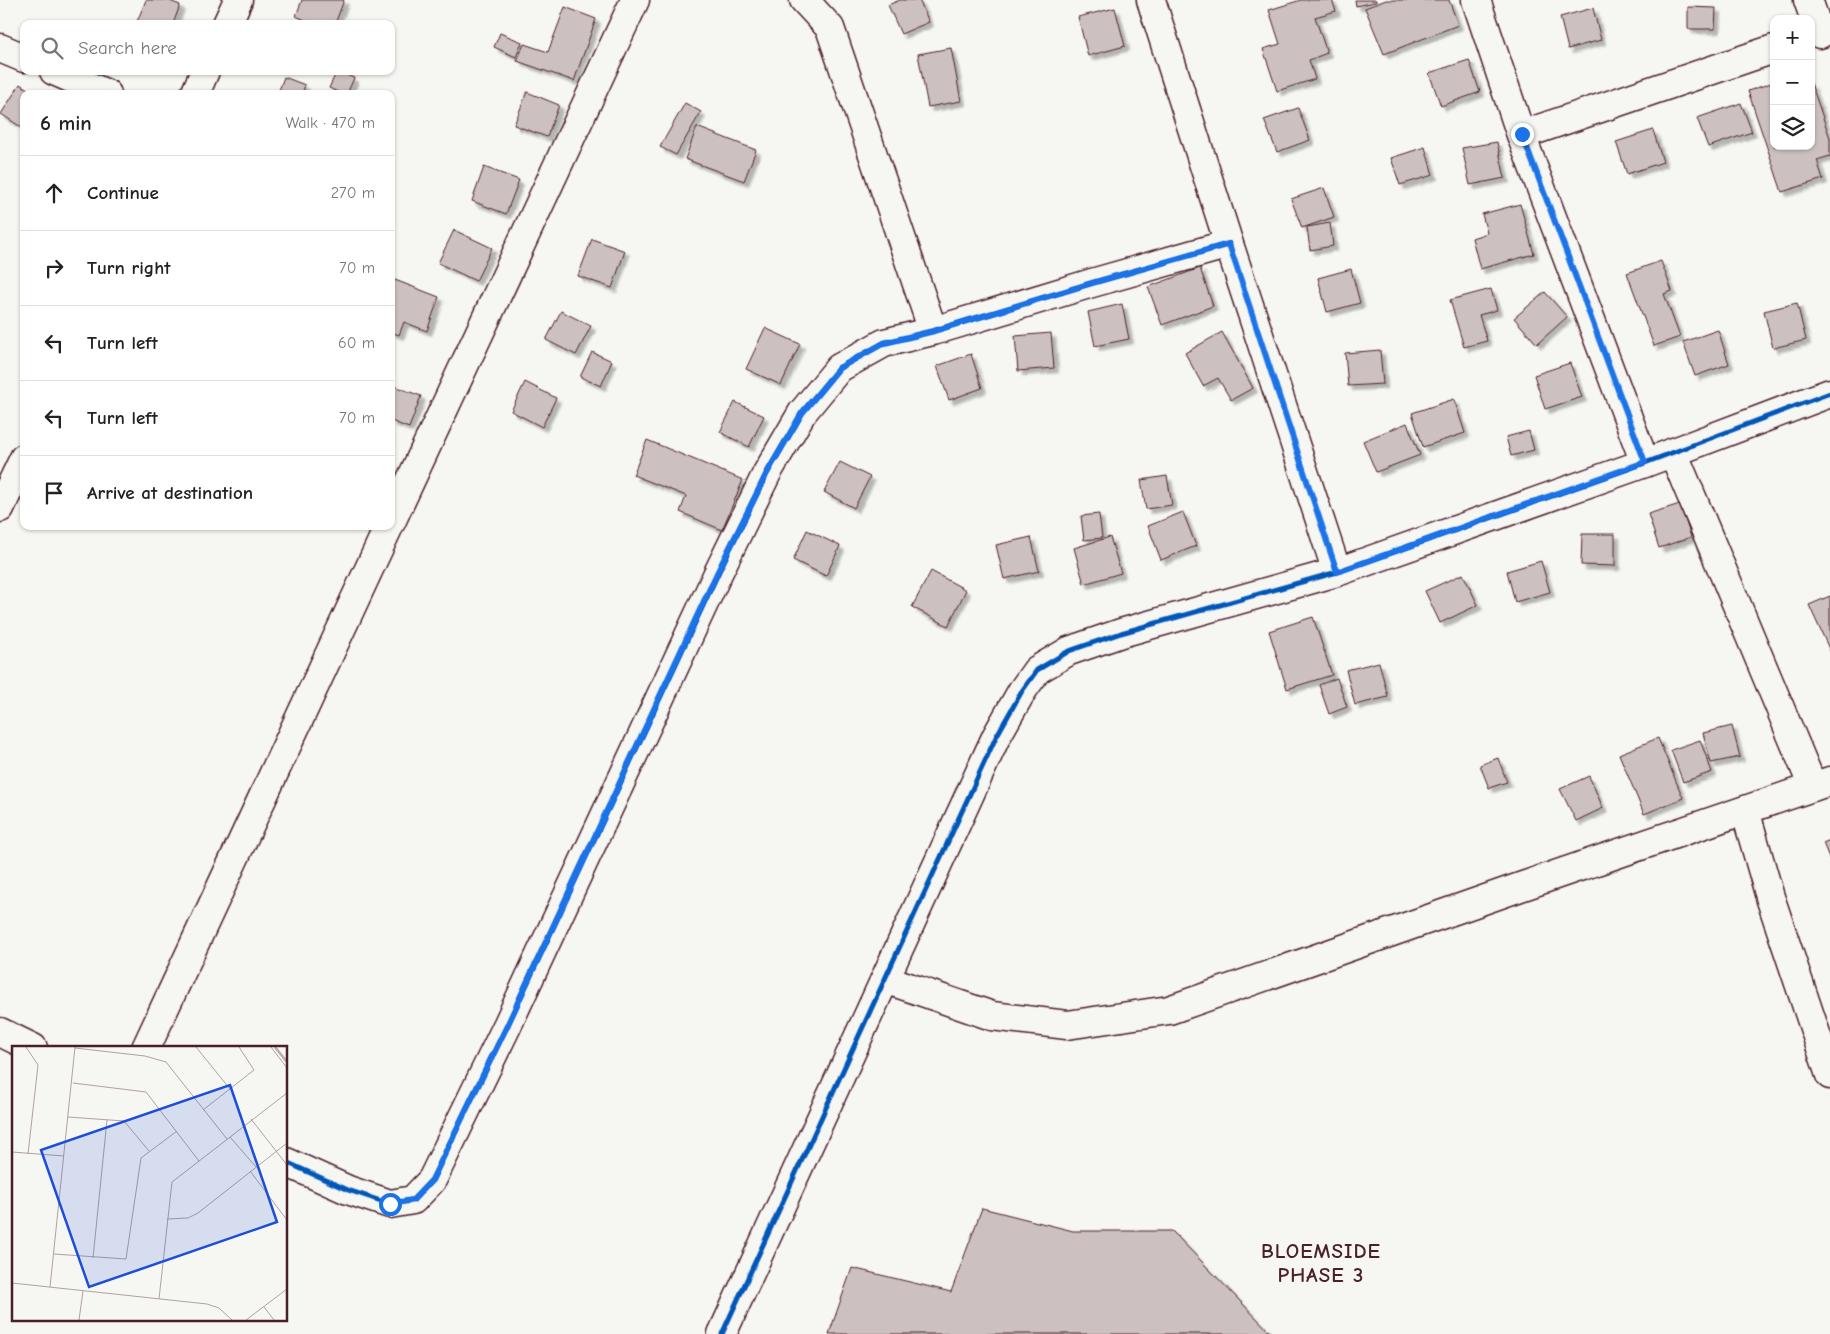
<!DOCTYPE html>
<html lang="en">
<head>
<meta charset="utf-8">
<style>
  body { margin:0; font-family:"Comic Neue",sans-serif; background:#f6f6f6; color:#222 }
  .controls { position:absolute; right:15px; top:15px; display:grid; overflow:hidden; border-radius:10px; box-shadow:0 1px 4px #0004 }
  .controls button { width:45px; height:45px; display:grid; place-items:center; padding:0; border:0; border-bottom:1px solid #e0e0e0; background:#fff; color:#222; font:25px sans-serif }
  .stop { position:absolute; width:15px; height:15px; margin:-11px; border:4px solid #1a73e8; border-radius:50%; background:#fff }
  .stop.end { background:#1a73e8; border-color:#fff; box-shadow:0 1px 5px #0008 }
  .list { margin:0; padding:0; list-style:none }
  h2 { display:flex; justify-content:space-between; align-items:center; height:65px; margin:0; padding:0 20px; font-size:21px }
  h2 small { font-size:16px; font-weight:400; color:#767676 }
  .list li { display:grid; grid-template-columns:32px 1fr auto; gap:15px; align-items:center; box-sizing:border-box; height:75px; padding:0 20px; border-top:1px solid #e0e0e0 }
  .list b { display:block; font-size:19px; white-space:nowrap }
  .list em { font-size:16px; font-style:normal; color:#767676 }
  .icon { flex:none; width:28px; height:28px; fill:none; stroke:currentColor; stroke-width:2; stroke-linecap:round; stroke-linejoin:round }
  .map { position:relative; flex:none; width:1830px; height:1334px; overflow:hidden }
  .search { position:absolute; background:#fff; box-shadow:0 1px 4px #0004; left:20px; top:20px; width:375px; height:55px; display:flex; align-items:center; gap:12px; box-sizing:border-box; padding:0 18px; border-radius:10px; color:#767676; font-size:19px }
  .panel { position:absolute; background:#fff; box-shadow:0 1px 4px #0004; left:20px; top:90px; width:375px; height:440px; border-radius:10px }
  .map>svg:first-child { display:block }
  .building { fill:#ccc1c0; stroke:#4a1f2b; filter:url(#shadow) }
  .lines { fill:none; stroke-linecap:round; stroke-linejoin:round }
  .minor-casing { stroke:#4a1f2b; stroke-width:31 }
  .minor { stroke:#f6f6f2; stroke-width:28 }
  .cycleway-casing { stroke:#f6f6f2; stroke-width:8 }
  .cycleway { stroke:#0057b8; stroke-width:5 }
  .route { stroke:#1a73e8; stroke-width:6 }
  .labels { text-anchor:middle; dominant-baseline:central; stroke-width:4; stroke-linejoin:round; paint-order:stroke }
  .district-label { font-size:21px; font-weight:bold; letter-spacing:1px; fill:#4a1f2b; stroke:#f6f6f2 }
  .inset-river { fill:none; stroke:#bbadae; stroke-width:2.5 }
  .inset-road { fill:none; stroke:#b1a0a2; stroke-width:1 }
  .view { fill:#1d4ed8; fill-opacity:0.15; stroke:#1d4ed8; stroke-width:2.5 }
  .inset-edge { fill:none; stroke:#4a1f2b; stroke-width:2.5 }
</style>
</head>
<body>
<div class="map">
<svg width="1830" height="1334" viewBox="0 0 1830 1334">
  <defs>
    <filter id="shadow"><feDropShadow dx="4.5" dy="4.5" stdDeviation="1" flood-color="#0004"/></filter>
  </defs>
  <rect width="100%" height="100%" fill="#f6f6f2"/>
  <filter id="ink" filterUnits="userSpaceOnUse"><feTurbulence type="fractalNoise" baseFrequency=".02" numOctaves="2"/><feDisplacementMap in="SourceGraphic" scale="10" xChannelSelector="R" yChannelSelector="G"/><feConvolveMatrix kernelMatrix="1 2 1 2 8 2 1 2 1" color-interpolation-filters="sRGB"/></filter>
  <g filter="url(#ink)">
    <path class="building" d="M146,0H167L180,5L173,24H136Z
      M302,0H344L335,24H314L296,16Z
      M900,0H919L929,22L901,34L888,5Z
      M1301,0H1332L1336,11L1315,17L1327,53L1309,60L1315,79L1277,91L1263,49L1280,44L1269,10Z
      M1355,0H1376V2L1356,6Z
      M1386,0H1449L1458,25L1384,54L1365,8Z
      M565,7L596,19L574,81L517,61L524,44L548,52Z
      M1688,7L1716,8L1715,29H1688Z
      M1115,8L1125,46L1088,56L1078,17Z
      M1593,8L1601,40L1568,49L1560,17Z
      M500,33L522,42L516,57L494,47Z
      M951,48L961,101L928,107L918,54Z
      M1469,60L1480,92L1441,106L1429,73Z
      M337,71L354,78L347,94H342L329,88Z
      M284,77L305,85L302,94L278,93Z
      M1774,82V146H1811V83L1830,138V156L1817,160L1823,179L1782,192L1748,91Z
      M20,84L35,94H24V129L1,114Z
      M527,92L559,105L547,137L514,125Z
      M685,103L701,112L676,155L660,147Z
      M1741,103L1752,132L1708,147L1697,118Z
      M1298,108L1310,140L1277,152L1264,120Z
      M697,127L756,150L744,181L685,159Z
      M1653,130L1663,162L1627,174L1616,142Z
      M1497,142L1505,178L1470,185L1462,148Z
      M1425,147L1433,175L1400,185L1391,158Z
      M484,167L519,180L506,214L472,201Z
      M1324,188L1334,217L1302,228L1291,199Z
      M1520,204L1534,254L1480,269L1472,238L1487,233L1482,214Z
      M1330,223L1333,246L1310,250L1307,227Z
      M454,230L492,248L476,281L438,263Z
      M592,239L625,251L612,288L578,276Z
      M1661,261L1672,291L1664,294L1680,337L1654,346L1627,273Z
      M1200,268L1213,306L1162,325L1148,287Z
      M1351,269L1360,303L1327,312L1318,278Z
      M395,280L439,297L427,331L404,322L399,335L391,332V291Z
      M1491,289L1497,310L1479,315L1487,341L1464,347L1450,300Z
      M1545,292L1567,317L1537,344L1514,318Z
      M1797,303L1806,340L1773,348L1764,311Z
      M1122,304L1129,339L1095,346L1088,312Z
      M561,311L591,326L576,355L546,340Z
      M765,328L800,344L781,385L746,369Z
      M1718,330L1729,364L1695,376L1683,342Z
      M1222,332L1253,388L1231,400L1218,378L1203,386L1185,353Z
      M1051,333L1054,368L1018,371L1015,336Z
      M1380,350L1383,384L1348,386L1345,353Z
      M592,352L612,361L601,386L580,377Z
      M971,354L982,388L949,400L937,366Z
      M1570,363L1582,397L1545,409L1534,375Z
      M525,382L556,398L542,427L511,411Z
      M391,385L421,396L409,428L391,421Z
      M1454,399L1465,433L1423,447L1412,413Z
      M735,402L764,416L749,447L720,432Z
      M1407,423L1420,455L1376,472L1363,441Z
      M1529,431L1534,450L1511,456L1506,437Z
      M647,440L743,480L722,530L680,512L686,496L633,475Z
      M840,462L870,477L854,508L824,492Z
      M1167,476L1172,505L1146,509L1141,480Z
      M1680,504L1691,537L1659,548L1648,514Z
      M1183,512L1196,546L1161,560L1148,526Z
      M1099,514L1102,538L1084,540L1081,516Z
      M807,530L840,546L826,576L793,560Z
      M1582,534H1615V566L1581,565Z
      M1031,537L1039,571L1004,579L996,545Z
      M1110,537L1121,573L1084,584L1074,548Z
      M1541,561L1550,592L1515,602L1507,571Z
      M931,571L966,590L948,626L912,607Z
      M1463,574L1478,605L1440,623L1425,591Z
      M1830,596V651L1809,605Z
      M1313,617L1332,675L1287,689L1269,631Z
      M1379,662L1388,697L1355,705L1346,670Z
      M1337,678L1347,707L1329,714L1319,685Z
      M1732,726L1740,757L1711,763L1703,733Z
      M1658,738L1683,798L1644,814L1619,754Z
      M1700,740L1712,772L1683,782L1671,750Z
      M1498,758L1507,782L1489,788L1480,765Z
      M1589,776L1603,808L1576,821L1560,789Z
      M1830,840V860L1823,843Z
      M982,1208L1073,1231H1172L1272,1334H829L852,1268L951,1292Z"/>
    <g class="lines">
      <g class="minor-casing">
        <path id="minor" d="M804,0L830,28L933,331
          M1151,0L1229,244L1337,572
          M1476,0L1521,135L1645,463
          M1808,0L1820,34
          M227,24L238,0
          M0,48L24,58
          M54,71L107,94
          M195,94L205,71
          M1521,135L1774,49
          M1673,452L1813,787
          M0,508L24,458
          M391,522L635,0
          M1745,810L1770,897L1830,1075
          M885,979L992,1016L1067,1025L1169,1010L1523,886L1830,781
          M0,1032L33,1048
          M146,1048L389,526
          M286,1162L348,1190L390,1204L413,1200L432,1180L507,1026L719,571L767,473L802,413L839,368L884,343L933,331L1092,283L1229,244
          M722,1334L996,737L1022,691L1037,670L1069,651L1121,633L1337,572L1645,463L1830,393"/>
      </g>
      <use href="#minor" class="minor"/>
      <g class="cycleway-casing">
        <path id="cycleway" d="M286,1162L348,1190L390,1204L413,1200L432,1180L507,1026L719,571L767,473L802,413L839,368L884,343L933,331L1092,283L1229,244
          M722,1334L996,737L1022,691L1037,670L1069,651L1121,633L1337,572L1645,463L1830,393"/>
      </g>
      <use href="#cycleway" class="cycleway"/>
    </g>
  </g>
  <g class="lines" filter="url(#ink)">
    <path class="route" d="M390,1204L413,1200L432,1180L507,1026L718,571L767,473L802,413L839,368L884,343L934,331L1092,283L1229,244L1337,572L1645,462L1522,134"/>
  </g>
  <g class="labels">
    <g class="district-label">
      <text x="1321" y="1251">BLOEMSIDE<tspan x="1321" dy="24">PHASE 3</tspan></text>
    </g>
  </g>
  <g transform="translate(12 1046)">
    <rect width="275" height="275" fill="#f6f6f2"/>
    <path class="inset-river" d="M263,1L275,16"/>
    <path class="inset-road" d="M14,1L26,19L16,108M184,1L218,43M259,1L275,22M63,2L133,10L154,16L215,93M61,37L134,46L187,115M191,64L242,24L227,1M56,71L112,75L137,105M239,73L275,119M218,91L244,121M0,106L52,110M238,125L275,174M155,173L176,172L186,167L275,97M42,208L114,213L129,112L165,85M81,212L95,74M0,237L195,258L207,262L220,274M38,241L63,1M147,253L160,136L275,47M252,261L262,274M67,274L71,245M234,274L275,243"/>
    <path class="view" d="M218,39L265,176L77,241L29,104Z"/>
    <rect width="275" height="275" class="inset-edge"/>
  </g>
</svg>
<div class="controls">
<button>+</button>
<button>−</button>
<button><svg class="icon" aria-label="layers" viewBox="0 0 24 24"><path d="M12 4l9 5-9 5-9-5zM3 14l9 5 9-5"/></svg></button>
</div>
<div class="stop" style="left:390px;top:1204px"></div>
<div class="stop end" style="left:1522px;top:134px"></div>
<div class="search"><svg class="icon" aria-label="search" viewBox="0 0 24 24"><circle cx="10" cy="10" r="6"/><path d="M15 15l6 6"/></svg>Search here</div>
<section class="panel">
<h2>6 min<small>Walk · 470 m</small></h2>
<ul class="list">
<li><svg class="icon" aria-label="ahead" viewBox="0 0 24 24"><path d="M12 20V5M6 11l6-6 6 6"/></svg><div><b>Continue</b></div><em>270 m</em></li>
<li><svg class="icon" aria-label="right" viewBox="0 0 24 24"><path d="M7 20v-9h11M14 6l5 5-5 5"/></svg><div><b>Turn right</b></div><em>70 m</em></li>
<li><svg class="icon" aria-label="left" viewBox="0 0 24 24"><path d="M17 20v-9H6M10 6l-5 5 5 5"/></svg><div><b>Turn left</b></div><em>60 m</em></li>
<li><svg class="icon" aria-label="left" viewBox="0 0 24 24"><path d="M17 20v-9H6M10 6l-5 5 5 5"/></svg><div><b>Turn left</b></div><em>70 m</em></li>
<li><svg class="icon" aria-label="arrive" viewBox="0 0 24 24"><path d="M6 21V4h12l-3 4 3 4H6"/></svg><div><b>Arrive at destination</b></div></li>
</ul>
</section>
</div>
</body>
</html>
